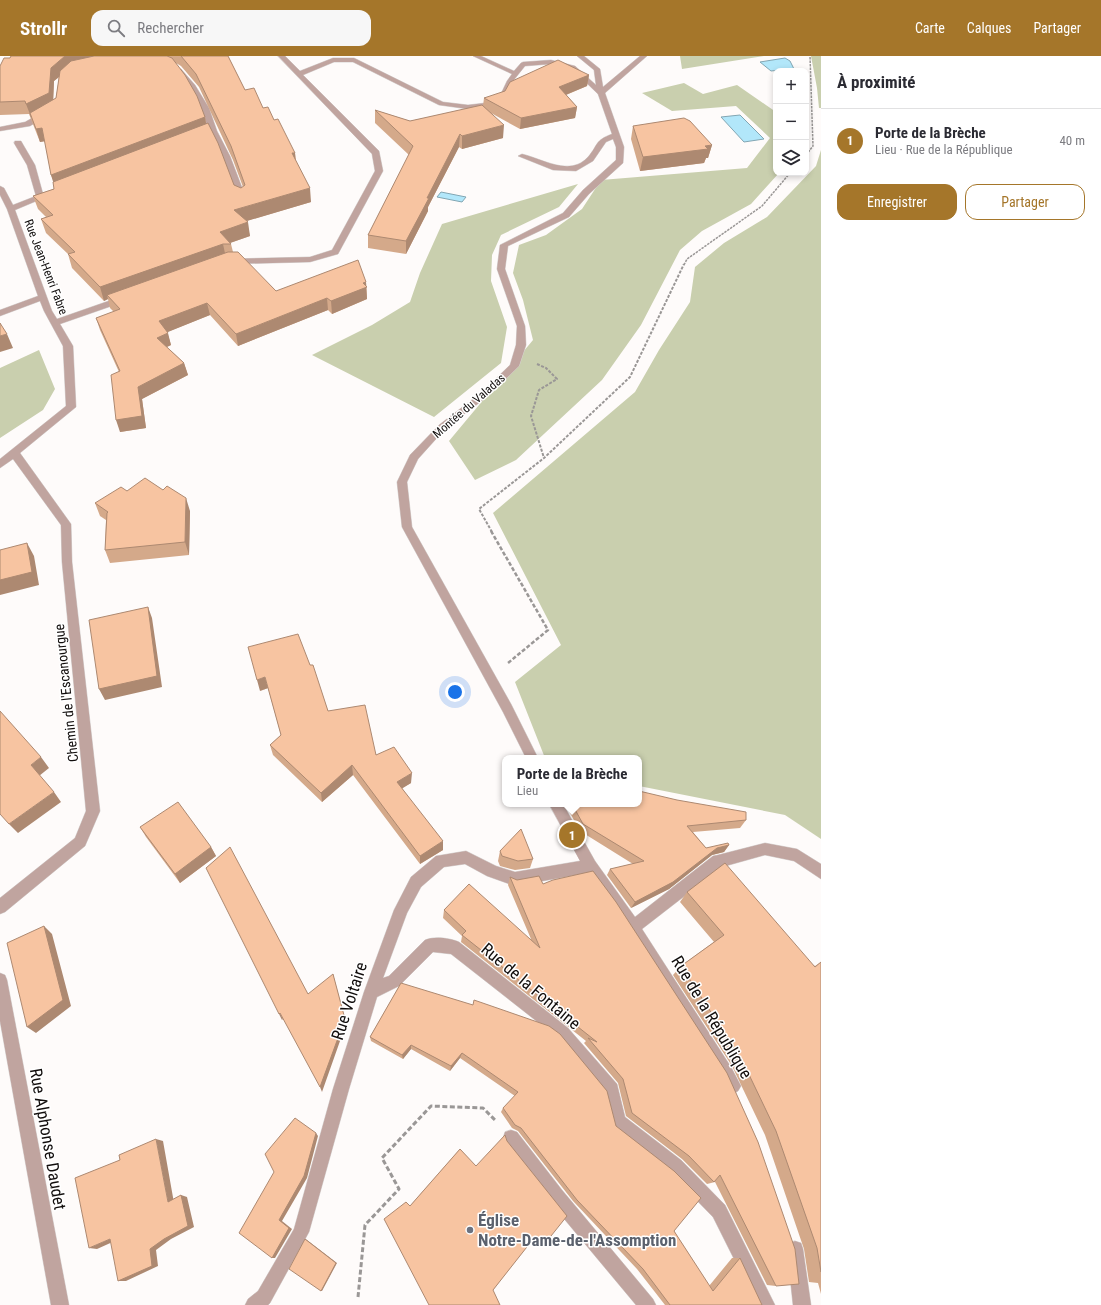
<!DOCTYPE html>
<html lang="fr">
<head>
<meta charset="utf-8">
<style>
  body { margin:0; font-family:"Roboto Condensed",sans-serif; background:#f7f7f7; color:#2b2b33 }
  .controls { position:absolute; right:12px; top:12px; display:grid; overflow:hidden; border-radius:8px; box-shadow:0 2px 6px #0003 }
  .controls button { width:36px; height:36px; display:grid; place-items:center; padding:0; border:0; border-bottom:1px solid #e1e1e2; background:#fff; color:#2b2b33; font:20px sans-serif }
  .you { position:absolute; left:455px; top:636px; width:14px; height:14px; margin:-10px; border:3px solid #fff; border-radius:50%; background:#1a73e8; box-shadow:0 0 0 6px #1a73e833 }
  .badge { display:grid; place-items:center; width:26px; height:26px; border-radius:50%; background:#a5762a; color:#fff; font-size:13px; font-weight:700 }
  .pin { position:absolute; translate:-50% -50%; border:2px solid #fff; box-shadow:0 1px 4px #0006 }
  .popup { position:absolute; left:502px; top:699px; width:140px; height:52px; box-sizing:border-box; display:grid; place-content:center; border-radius:8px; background:#fff; filter:drop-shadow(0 1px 3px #0005); font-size:13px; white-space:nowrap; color:#7c7c81 }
  .popup b { font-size:15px; color:#2b2b33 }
  .popup::after { content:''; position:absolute; left:50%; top:100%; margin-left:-8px; border:8px solid transparent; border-top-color:#fff }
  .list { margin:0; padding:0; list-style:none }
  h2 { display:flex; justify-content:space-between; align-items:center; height:52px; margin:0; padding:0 16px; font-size:17px }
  h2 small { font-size:13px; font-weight:400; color:#7c7c81 }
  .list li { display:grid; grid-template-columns:26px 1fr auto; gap:12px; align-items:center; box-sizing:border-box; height:64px; padding:0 16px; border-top:1px solid #e1e1e2 }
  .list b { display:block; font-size:15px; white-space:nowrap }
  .list p { margin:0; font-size:13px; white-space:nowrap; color:#7c7c81 }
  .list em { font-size:13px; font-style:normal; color:#7c7c81 }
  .actions { display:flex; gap:8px; padding:12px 16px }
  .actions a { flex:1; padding:9px 0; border:1px solid #a5762a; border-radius:12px; text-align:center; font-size:14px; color:#a5762a }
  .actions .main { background:#a5762a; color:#fff }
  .icon { flex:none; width:22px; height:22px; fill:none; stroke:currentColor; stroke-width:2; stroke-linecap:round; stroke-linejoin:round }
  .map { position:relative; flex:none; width:821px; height:1249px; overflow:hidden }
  header { display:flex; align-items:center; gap:24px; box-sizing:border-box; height:56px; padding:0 20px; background:#a5762a; color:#fff }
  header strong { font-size:19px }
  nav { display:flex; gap:22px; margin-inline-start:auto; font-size:14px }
  .search { width:280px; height:36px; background:#f7f7f7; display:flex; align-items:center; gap:10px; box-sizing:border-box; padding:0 14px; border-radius:12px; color:#7c7c81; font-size:15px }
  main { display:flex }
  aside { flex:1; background:#fff }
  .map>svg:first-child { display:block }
  .green { fill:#c9cfae }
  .water { fill:#b2e7fa; stroke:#82a6b3 }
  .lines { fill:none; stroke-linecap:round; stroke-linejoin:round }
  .minor-casing { stroke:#d8d5d4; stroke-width:1 }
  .path-far3 { stroke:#9a9796; stroke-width:1.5; stroke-dasharray:2.5 1; stroke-linecap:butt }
  .path-far2 { stroke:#9a9796; stroke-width:2; stroke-dasharray:3 1.5; stroke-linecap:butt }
  .path-far1 { stroke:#9a9796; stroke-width:2.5; stroke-dasharray:4 2; stroke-linecap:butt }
  .path { stroke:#9a9796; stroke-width:3; stroke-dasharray:5 2.5; stroke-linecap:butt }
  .minor { fill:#c0a49f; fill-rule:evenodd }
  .wall { fill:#d4a98a; fill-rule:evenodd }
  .shaded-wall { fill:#ad8971 }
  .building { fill:#f7c4a1; stroke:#ad8971 }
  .worship-dot { fill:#6b7280; stroke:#fff; stroke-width:1.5 }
  .labels { text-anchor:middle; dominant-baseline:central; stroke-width:3; stroke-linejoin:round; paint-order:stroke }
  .far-street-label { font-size:12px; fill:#110d0c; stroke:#fff }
  .street-label { font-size:14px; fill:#110d0c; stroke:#fff }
  .near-street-label { font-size:17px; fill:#110d0c; stroke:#fff }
  .near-worship-label { font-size:17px; font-weight:bold; fill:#5b616d; stroke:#fff; text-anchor:start }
</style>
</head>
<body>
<header>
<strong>Strollr</strong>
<div class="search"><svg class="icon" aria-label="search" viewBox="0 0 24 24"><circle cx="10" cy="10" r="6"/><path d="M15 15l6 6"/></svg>Rechercher</div>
<nav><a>Carte</a><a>Calques</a><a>Partager</a></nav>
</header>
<main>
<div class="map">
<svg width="821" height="1249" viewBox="0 0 821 1249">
  <rect width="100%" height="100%" fill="#fefbfa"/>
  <path class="green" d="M680,0H764L682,13Z
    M811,0H821V52H819L817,32Z
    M684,27L703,38L737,29L776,56V117H779L751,148L702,175L680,194L641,269L602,324L516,404L475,424L449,385L533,284L523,244L513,217L519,189L546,179L582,153L601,124L747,112L770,82L736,50L672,55L642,37Z
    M821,94V783L785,759L639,730V702H545L515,626L561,589L493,457L635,336L659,294L690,246L695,211L724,187L767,161L816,110Z
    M578,128L559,151L501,179L492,199L491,225L507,271L501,307L434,361L312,299L372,269L410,246L420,217L442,168Z
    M39,294L55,333L43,354L0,382V312Z"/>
  <path class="water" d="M785,2L790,5L795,15L780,14L771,15L760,6Z
    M740,59L764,83L744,86L721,61Z
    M441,136L466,141L462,146L437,141Z"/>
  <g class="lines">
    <g class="minor-casing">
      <path id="minor" d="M278,0H285L300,15L333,2H354L443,46L468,49L485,47L499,42L507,25L512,18L473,0H481L514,15L521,7L523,6L551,4L575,10L596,29L594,14L577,0H584L600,13L603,31L640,0H647L605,37L624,91L623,107L589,138L569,161L508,190L505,213L525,270L526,289L519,310L488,340L445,373L418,403L407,426L412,471L511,648L538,702H526L503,656L402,471L397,426L410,399L439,369L482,336L510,309L516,289L517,270L497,213L500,189L563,157L583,134L616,104V91L613,83L606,86L593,105L576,115L553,114L518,100L522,98C543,103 570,121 588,101C599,88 594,85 612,78L598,38L571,12L551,8L525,10L513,25L504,44L486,51L468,53L439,49L353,6H334L303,19L379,95L383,115L338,198L310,206L231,208L227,205L228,203L310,201L332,194L375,115L372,98Z
        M177,13H181L195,29L209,52L217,75L230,100L246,142L245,144H239L238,142L222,100L209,75L201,52L189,30L176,14Z
        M43,56H49L50,58L30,70L0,75V71L25,66Z
        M15,85H21L35,109L43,138L49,136L53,138L15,154L52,255L57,263L120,241L123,240L127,243L126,245L60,268L73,290L76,351L20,397L71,468L72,506L100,755L85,790L5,856L0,858V842L75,782L86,755L62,506L61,469L13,403L0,412V403L66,350L63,290L44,255L40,245L0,260V254L38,240L7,153L0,139V130L4,132L13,149L36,140L27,109L14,87Z
        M549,748H563L595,805L635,861L713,800L718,799L765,787L797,793L821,808V823L794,805L765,799L722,811L642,873L731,1011L741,1030L738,1035L733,1038L728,1035L721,1021C677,952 635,883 587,817L515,830L487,820L465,808L444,811L421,831L407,857L383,922L389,920L425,884C434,880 450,882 459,886L568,972L617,1028L625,1061L681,1104L725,1149L775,1249H757L713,1161L669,1116L612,1072L604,1038L558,982L451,898L433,896L399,930L377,941L349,1033L309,1176L270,1247L268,1249H245L248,1243L258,1235L294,1173L333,1033L364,936L394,854L411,821L436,800L466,795L496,810L515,816L580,805Z
        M0,917L5,919L7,924L69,1249H51L0,965Z
        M511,1074L517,1076L562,1134L653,1243L656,1249H636L550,1146L505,1088L503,1082L505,1076Z
        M795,1185L801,1187L803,1193L811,1249H793L787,1193L789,1187Z"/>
    </g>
    <path class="path-far3" d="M806,99L813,90L810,0
      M684,209L687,203L762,150L790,117"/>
    <path class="path-far2" d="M537,308L546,312L557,323L539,334L531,360L544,402
      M492,476L479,453L544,402L630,321L684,208"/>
    <path class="path-far1" d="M491,475L548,574L508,607"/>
    <path class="path" d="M358,1241L365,1169L399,1133L382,1102L431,1050L483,1052L496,1065"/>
    <use href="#minor" class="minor"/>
  </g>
  <path class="wall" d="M11,0H228L245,34L263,52L274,64L295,97L296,105L311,146L246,165L250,180L230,187L231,188L233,196L276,235L366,226L367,243L332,258L328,254L238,290L210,259L167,276L171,289L167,291L184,307L188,319L142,343L146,372L120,376L119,316L100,274L96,262L114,256L110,252L108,243L104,245L72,212L68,198L46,177L41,163L46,161L38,153L33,140L54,133V126L51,119L45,85L40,86L29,58L0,59V10L10,2ZM176,7L181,10L199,31L233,104L243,131L241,132L234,129L206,67L205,61ZM59,21L56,42L53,44L54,25Z
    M589,19L587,30L566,39L577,51L575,62L520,73L491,57L503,82L462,93L459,91L428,151V155L406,198L368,192V179L409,99L375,67V54L410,65L483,50L484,42Z
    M633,70L712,89L708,102H706L704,107L640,115L631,83Z
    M127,435L190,455L189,499L110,507L105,494L106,464L100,460L95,447Z
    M310,609L328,655L376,699L411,727L402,732L443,794L420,808L353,719L322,746L273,699L270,689L281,679L268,632L260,635Z
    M565,748H639L746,764L740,772L693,776L706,792L729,789L724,796L712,799L669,833L631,852L607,819L610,813L633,808L580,775Z
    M140,771L211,791L216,800L180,827L146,781Z
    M500,795L533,803L530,812L515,814L500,810L498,805Z
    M593,815L776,1230L767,1229L715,1126L707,1128L682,1103L626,1060L618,1027L584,987L586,985L461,886L462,880L443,862L444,854L531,883L508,829L510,821L517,824L543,828Z
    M687,836L815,910L821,906V1238L818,1227L809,1226L804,1193L765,1079L732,1010L673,919L681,910L714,886L680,846Z
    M401,927L616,1070L674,1175L709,1230L732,1202H740L762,1249H665L637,1213L573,1145L518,1075L512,1072L501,1056L503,1052L515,1040L460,1002L450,1015L411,993L403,1003L371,985L370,981Z
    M460,1093L543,1190L538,1191L531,1185L493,1234L410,1150Z"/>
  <path class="shaded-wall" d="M65,0H123L70,12L54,25L53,50L31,61L26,48L51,12Z
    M589,19L587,30L558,42L559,31Z
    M577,51L575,62L520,73L521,62Z
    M205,61L207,73L55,132L51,119Z
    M504,69L503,82L462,93V80Z
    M42,72L46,85L40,86L36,73Z
    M460,78L459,91L428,151V155L406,198V185L427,142Z
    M712,89L708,102H706L704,107L640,115L643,101Z
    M292,97H295L296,110Z
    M310,132L311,146L237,168L234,154Z
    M248,166L250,180L227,188H223L226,202L107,239L108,243L104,245L100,231L220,176Z
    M366,226L367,243L332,258L331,245L363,227Z
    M327,242L328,254L238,290L236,278Z
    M207,247L210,259L163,278L159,265Z
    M168,277L171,289L160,294L157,282Z
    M7,278L13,292L0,296V280Z
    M184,307L188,319L142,343L146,372L120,376L116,364L138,331Z
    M186,442L190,455L189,499L185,486Z
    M27,487L34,500L39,529L0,539V524Z
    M148,551L152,562L162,631L105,644L99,633Z
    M265,621L268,632L260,635L257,624Z
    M41,701L49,712L39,720L31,709Z
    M352,709L353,719L322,746L321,737Z
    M412,717L411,727L398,735L397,726Z
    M54,736L61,746L18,777L9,768Z
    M443,785V794L420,808V800Z
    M729,789L724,796L712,799L669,833L631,852L635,846L717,792Z
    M211,791L216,800L180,827L175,818Z
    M44,870L52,878L71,950L36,977L27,971Z
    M333,918L346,968L322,1036L320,1031Z
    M280,957L283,963L282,964L279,958Z
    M411,989V993L403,1003L402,999Z
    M462,997L460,1002L450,1015L451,1010Z
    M316,1077L318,1080L307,1122L282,1165L292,1173L275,1202H272L279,1164Z
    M156,1083L163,1085L174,1147L168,1146Z
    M181,1139L187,1141L194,1171L171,1183L156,1194L158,1210L126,1225H118L150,1193Z
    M110,1183L117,1184L97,1193L89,1192Z
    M305,1183L307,1184L337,1207L322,1235H321Z"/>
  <path class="building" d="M11,0H65L51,12L49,37L26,48L25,45L0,46V10L4,2H10Z
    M94,0H167L172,2L185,19L197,40L205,61L51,119L42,72L36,73L30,57L56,42L60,15L71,5Z
    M181,0H228L245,34L254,32L263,52L268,51L274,64L278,63L295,97H292L310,132L234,154L248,166L220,176L231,188H223L100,231L68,198L75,196L41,163L53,159L33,140L54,133L53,126L208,67L218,87L234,129L241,132L245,129L231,90L196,18Z
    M558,4L589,19L559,31L577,51L521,62L484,42L505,35L510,26Z
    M482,49L504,69L462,80L460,78L427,142H429L406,185L368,179L413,90L375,54L410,65Z
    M684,62L690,65L712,89L705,90L708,93L643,101L633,70Z
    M228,196H238L276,235L358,204L366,226L363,227L367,231L331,245L327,242L236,278L207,247L159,265L168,277L157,282L184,307L138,331L142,360L116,364L111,319L120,315L96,262L120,253L107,239Z
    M0,267L7,278L0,280Z
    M145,422L163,434L167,430L186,442L185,486L105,494L107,457L108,456L95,447L121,431L127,435Z
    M27,487L32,516L0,524V494Z
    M148,551L157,620L99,633L89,564Z
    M298,578L310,609H313L328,655L365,649L376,699L394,691L412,717L397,726L443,785L420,800L352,709L321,737L270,689L281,679L265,621L257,624L248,591Z
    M0,655L41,701L31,709L54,736L9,768L0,758Z
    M639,735L677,744L746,756V764L687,770L706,792L728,787L729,789L717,792L673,826L635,846L610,813L644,805L583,768L572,748H639Z
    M178,746L211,791L175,818L140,771Z
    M521,773L533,803L518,805L502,800L500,795Z
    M230,791L308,938L333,918L345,963L320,1031L280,957L279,958L206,812Z
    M725,807L815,911L821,906V1216L817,1192L776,1075L742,1004L681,910L724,879L687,836Z
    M593,815L616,846L727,1017L758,1086L795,1193L799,1228L776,1230L720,1119L714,1126L689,1100L632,1057L623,1023L588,982L597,986L462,879L466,875L444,854L469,828L540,892L510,821L517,824L539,820L543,828L553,824Z
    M44,870L63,944L27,971L7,887Z
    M401,927L473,949L474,944L549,970L560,978L607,1035L616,1070L674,1115L701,1142L674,1175L713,1235L740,1202L762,1249H670L643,1213L577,1144L521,1072L515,1069L503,1052L518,1036L462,997L451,1010L411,989L402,999L370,981Z
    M295,1062L316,1077L304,1120L279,1164L289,1172L272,1202L239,1177L274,1116L265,1098Z
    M505,1079L507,1085L567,1160L543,1190L534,1182L493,1234L500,1249H429L384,1163L406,1146L410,1150L460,1093L476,1110Z
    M156,1083L168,1146L181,1139L188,1170L164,1183L150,1193L152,1210L118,1225L110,1183L89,1192L75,1122L120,1104L119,1099Z
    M305,1183L336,1207L321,1235L289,1213Z"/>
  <circle class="worship-dot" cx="470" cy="1174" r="4"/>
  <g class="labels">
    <g class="far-street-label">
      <text transform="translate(46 211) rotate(69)">Rue Jean-Henri Fabre</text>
      <text transform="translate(469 350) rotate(-41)">Montée du Valadas</text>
    </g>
    <g class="street-label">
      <text transform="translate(66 637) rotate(-96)">Chemin de l'Escanourgue</text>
    </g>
    <g class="near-street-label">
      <text transform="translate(531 930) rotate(40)">Rue de la Fontaine</text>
      <text transform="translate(349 945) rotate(-72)">Rue Voltaire</text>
      <text transform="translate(712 961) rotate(59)">Rue de la République</text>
      <text transform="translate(48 1083) rotate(80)">Rue Alphonse Daudet</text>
    </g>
    <g class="near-worship-label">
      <text x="478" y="1164">Église<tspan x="478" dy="20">Notre-Dame-de-l'Assomption</tspan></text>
    </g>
  </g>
</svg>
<div class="controls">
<button>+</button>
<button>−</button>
<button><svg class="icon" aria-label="layers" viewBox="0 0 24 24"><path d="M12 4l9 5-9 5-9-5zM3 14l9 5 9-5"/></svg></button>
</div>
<div class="you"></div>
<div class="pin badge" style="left:572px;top:779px">1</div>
<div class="popup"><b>Porte de la Brèche</b>Lieu</div>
</div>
<aside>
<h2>À proximité<small></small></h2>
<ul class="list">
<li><span class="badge">1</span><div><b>Porte de la Brèche</b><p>Lieu · Rue de la République</p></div><em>40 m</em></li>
</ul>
<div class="actions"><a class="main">Enregistrer</a><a>Partager</a></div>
</aside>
</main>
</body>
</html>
